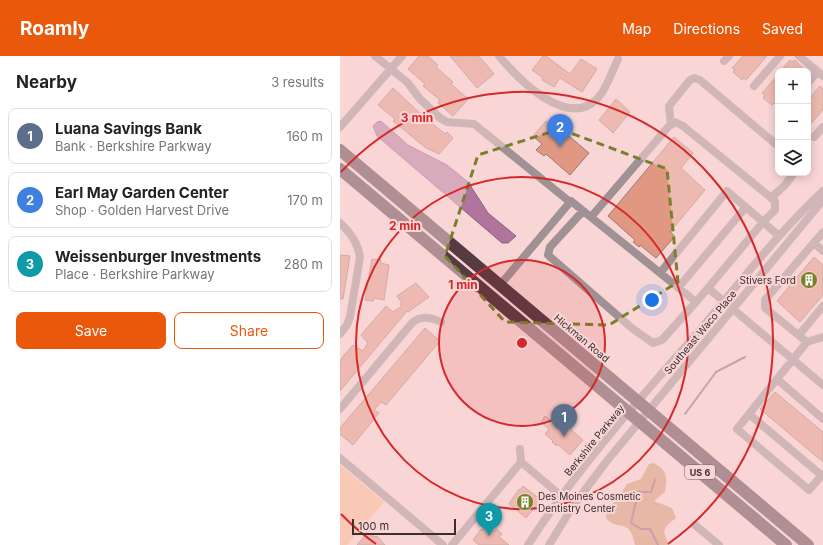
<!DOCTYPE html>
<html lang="en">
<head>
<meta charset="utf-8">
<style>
  body { margin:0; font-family:Inter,sans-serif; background:#f2f2f2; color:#222 }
  .controls { position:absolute; right:12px; top:12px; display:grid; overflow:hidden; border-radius:8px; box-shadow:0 2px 10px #0003 }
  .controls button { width:36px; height:36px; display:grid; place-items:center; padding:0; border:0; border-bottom:1px solid #e0e0e0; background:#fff; color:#222; font:20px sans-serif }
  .scale { position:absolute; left:12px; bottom:10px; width:104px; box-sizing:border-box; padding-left:4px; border:2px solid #3c2f2f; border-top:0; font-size:11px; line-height:14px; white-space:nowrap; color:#3c2f2f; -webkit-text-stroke:3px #f9d6d6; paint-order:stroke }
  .you { position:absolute; left:312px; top:244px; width:14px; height:14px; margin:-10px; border:3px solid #fff; border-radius:50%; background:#1a73e8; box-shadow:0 0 0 6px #1a73e833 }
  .badge { display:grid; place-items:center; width:26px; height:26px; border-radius:50%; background:#ea580c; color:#fff; font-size:13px; font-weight:700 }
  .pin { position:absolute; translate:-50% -33px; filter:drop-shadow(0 1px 2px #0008) }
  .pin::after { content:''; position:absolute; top:21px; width:14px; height:12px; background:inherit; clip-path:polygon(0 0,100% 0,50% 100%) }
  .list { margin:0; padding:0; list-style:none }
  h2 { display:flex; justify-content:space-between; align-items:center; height:52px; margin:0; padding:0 16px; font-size:17px }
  h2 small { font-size:13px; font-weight:400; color:#767676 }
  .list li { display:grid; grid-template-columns:26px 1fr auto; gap:12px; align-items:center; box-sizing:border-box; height:56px; margin:0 8px 8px; padding:0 8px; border:1px solid #e0e0e0; border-radius:8px }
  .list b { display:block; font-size:15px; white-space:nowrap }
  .list p { margin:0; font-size:13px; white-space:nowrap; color:#767676 }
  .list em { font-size:13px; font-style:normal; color:#767676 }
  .actions { display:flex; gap:8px; padding:12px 16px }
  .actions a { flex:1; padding:9px 0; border:1px solid #ea580c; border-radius:8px; text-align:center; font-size:14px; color:#ea580c }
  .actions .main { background:#ea580c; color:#fff }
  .icon { flex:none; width:22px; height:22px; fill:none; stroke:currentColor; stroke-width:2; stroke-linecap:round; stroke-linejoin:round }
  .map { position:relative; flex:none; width:483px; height:489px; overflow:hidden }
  header { display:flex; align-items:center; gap:24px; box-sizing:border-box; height:56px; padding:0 20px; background:#ea580c; color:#fff }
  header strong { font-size:19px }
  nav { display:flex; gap:22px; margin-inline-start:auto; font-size:14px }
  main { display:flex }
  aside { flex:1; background:#fff }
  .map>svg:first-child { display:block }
  .green { fill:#f8bb90 }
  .forest { fill:#d1956a }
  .water { fill:#b1759d; stroke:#8e607c }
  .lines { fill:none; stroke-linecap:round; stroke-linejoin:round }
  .stream { stroke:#8e607c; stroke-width:2 }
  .building { fill:#e09883; stroke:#987a71 }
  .minor { stroke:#a09195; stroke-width:8 }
  .highway { stroke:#563b43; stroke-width:12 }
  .marked { fill:none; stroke:#79802b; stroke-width:3; stroke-dasharray:8 5; stroke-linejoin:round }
  .ring { fill:none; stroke:#d62828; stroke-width:2 }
  .labels { text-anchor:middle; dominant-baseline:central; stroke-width:4; stroke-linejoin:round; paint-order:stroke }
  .shield { fill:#f9d6d6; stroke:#756161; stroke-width:1 }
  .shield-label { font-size:9px; font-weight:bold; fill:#3c2f2f }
  .poi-label { font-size:10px; fill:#3c2f2f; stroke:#f9d6d6; text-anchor:end }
  .street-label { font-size:10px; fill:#3c2f2f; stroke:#f9d6d6 }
  .centre { fill:#d62828; stroke:#f9d6d6; stroke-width:2 }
  .ring-label { font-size:12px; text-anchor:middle; font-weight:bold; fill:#d62828; stroke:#f9d6d6; stroke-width:4; stroke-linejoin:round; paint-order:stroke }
</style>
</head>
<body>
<header>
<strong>Roamly</strong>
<nav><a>Map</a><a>Directions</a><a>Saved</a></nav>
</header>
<main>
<aside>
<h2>Nearby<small>3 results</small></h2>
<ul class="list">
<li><span class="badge" style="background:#5c6f8a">1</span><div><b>Luana Savings Bank</b><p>Bank · Berkshire Parkway</p></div><em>160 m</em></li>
<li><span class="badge" style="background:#3f7fe0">2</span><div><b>Earl May Garden Center</b><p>Shop · Golden Harvest Drive</p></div><em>170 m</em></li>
<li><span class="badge" style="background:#0f9aa8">3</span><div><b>Weissenburger Investments</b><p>Place · Berkshire Parkway</p></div><em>280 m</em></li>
</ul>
<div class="actions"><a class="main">Save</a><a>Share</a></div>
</aside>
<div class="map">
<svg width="483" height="489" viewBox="0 0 483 489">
  <rect width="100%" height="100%" fill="#f9d6d6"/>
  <path class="green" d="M0,409L44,446L7,489H0Z"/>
  <path class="forest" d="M314,407C328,415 327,421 325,436L314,445L332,452L336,462C322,473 322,473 329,489H295C289,459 278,477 266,462L267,453L277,444L287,428L301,423L309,408Z"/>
  <path class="water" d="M41,65L68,89L107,109L128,126L148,157L176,180L168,187H162L37,80L33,70L37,66Z"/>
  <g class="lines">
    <path class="stream" d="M345,358L376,316L405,301
      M315,424L311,436H298L291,467L301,473H310L318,489"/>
  </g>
  <path class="building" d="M79,0H88L98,9L96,11L113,26L111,28L128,43L113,60L98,47L100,44L83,30L85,28L68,13Z
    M110,0H139L154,18L137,32Z
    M203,0H206L230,18L241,3L257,13L242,36L220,22L214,31L202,24L203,22L192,14Z
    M403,0H427L406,24L404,22L402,24L393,16L395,14L392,12Z
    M450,4L452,6L455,4L463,12L460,15H446L443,12Z
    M438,19V50L434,47L432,49L423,42L425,39L422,37Z
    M480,30L483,33V54L468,71V44Z
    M53,32L83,60L105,78L107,76L113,82L99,98L86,92L53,65L55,63L38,49Z
    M276,43L290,56L273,77L259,64Z
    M206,65L214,72L216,69L249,97L230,119L206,98L204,100L196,94L202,88L193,80Z
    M334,81L353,97L341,112L365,134L330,176L335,180L316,202L300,189L299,191L293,186L295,184L268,160Z
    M0,199L10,200L3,243H0Z
    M474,201L483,209V239L460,266L437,245Z
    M32,203L41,204L40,207L49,209L44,244L34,242L33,245L25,244Z
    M76,227L89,241L68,256L67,255L0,335V305L4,299L13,289L23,295L28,287L21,279L26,273L46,250L53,256L62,250L60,248L62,247L57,240Z
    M85,272L100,285L46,349L41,346L34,354L39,357L13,389L0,378V372Z
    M435,336L483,376V406L420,353Z
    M205,360L214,367L218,362L243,384L230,399L217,388L216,390L212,386L213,385L205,378L209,373L201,366Z
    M183,430L201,444L186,462L169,448L179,433L180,434Z
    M146,470L154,476L156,473L162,478L159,481L169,489H139L133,484L141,473L142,474Z
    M27,477L36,481L37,480L45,489H17Z"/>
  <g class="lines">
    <path class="minor" d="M35,0L67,26L80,43L100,62L107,66L134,68L230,146
      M159,0C179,24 228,74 258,42C267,32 272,15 278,3
      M459,0L483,20
      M384,5L389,0
      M468,27L477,16
      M414,30L440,0
      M331,69L329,50L350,24L354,22L360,24L438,90
      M0,71L62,0
      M474,81L483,71
      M431,142L445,129L454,117
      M243,155L210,191L208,199L293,273L313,287L322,284L356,246
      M251,161L329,70L335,66L343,70L435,145V154L423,166L387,135L320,217
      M0,167C11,177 18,187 20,201L10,261L7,269L0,278
      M483,176L425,244V252L467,286L437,323L483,363
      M439,180L423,166L368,232L483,329
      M474,187L483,195
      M160,229L231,145L356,246L368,232
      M338,232L406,151
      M459,279L483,250
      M467,286L483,281
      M0,353L72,267C81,259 91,261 101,266
      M409,358L437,323
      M180,393L181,406L233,450
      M0,402L103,489
      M481,419L409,358L397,373L469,434L483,418
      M355,469L379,489
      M112,489L181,406
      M188,489C237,412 299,344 358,276C399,228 437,178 483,135
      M209,489L233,450L266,406L483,144"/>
    <path class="highway" d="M0,94L468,489
      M0,113L446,489"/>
  </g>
  <path d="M0 0H483V489H0ZM220,73L327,113L338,226L269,269L165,266L105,200L138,99Z" fill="#f9d6d6" fill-opacity=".55" fill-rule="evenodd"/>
  <path class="marked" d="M220,73L327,113L338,226L269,269L165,266L105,200L138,99Z"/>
  <circle cx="182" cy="287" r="83" fill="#d62828" fill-opacity=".12"/>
  <g class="ring">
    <circle cx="182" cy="287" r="83"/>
    <circle cx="182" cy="287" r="166"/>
    <path d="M36 488A249 249 0 0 1 1 458M1 116A249 249 0 1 1 328 488"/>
  </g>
  <defs>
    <g id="building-disc" transform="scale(0.9)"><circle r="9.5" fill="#79802b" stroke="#f9d6d6"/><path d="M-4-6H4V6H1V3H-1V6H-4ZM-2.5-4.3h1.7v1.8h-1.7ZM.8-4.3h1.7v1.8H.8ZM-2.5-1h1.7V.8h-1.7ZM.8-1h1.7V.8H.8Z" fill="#fff"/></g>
  </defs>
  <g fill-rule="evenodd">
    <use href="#building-disc" x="469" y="224"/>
    <use href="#building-disc" x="185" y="446"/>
  </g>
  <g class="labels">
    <rect class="shield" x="345" y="409" width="30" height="14" rx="3"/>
    <g class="shield-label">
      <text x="360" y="416">US 6</text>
    </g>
    <g class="poi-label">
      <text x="456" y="224">Stivers Ford</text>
      <text x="198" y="440" text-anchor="start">Des Moines Cosmetic<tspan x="198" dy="12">Dentistry Center</tspan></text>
    </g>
    <g class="street-label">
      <text transform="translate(360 276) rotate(-50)">Southeast Waco Place</text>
      <text transform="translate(242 282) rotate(40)">Hickman Road</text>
      <text transform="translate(254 384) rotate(-51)">Berkshire Parkway</text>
    </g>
  </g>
  <circle cx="182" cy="287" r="6" class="centre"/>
  <g class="ring-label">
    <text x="77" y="66">3 min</text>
    <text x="65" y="174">2 min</text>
    <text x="123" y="233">1 min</text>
  </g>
</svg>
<div class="controls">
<button>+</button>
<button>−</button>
<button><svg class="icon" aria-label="layers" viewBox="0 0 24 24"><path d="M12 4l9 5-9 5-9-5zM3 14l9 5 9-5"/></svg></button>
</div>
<div class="scale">100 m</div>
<div class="you"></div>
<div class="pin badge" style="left:224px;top:381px;background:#5c6f8a">1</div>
<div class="pin badge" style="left:220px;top:91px;background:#3f7fe0">2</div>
<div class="pin badge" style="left:149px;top:480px;background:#0f9aa8">3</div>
</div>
</main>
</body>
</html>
